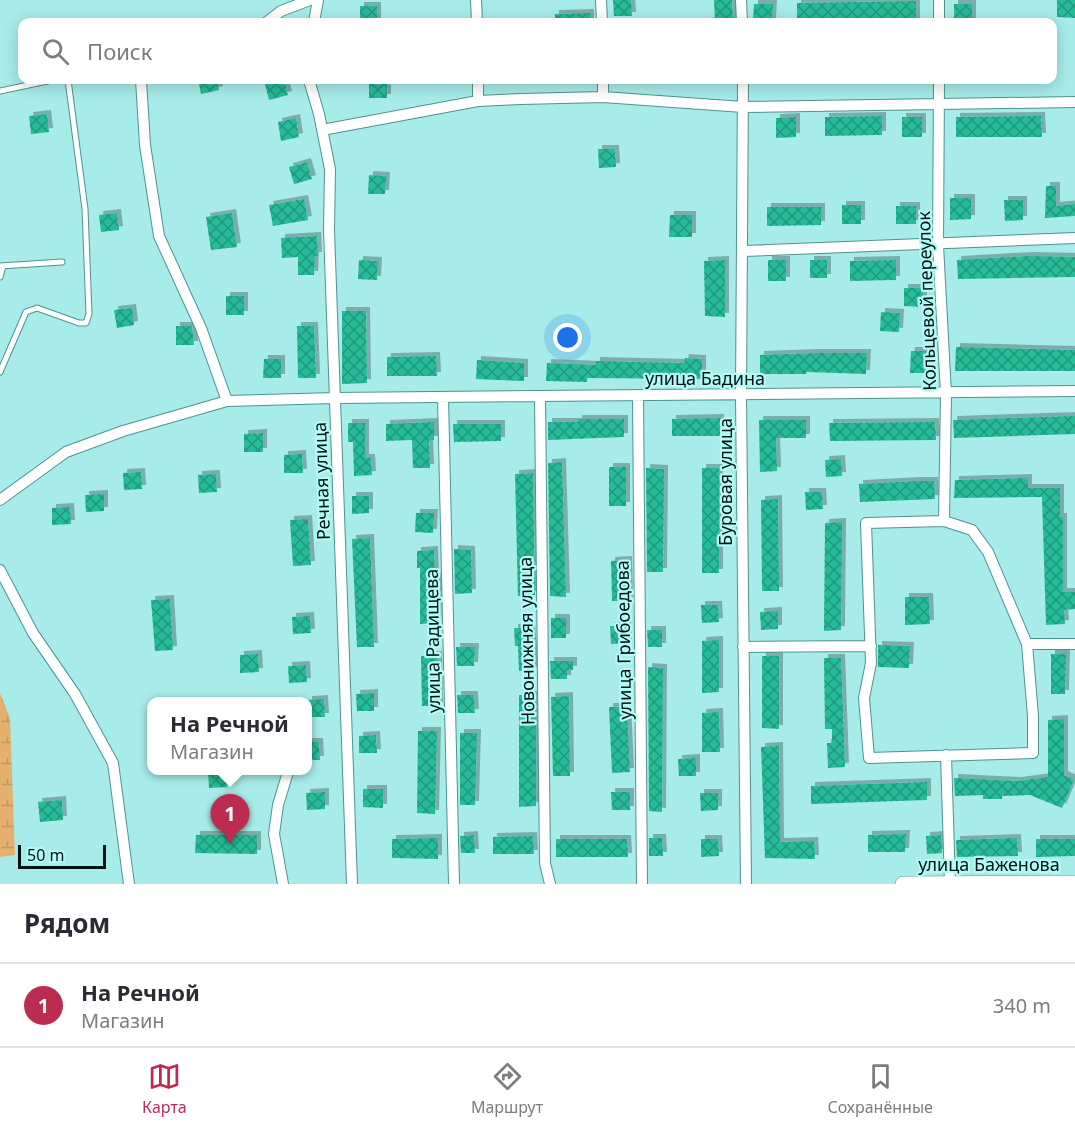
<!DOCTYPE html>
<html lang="ru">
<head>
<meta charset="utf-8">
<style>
  body { margin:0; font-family:"Noto Sans",sans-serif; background:#f7f7f7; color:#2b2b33 }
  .scale { position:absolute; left:18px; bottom:15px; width:88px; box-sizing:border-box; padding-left:6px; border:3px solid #001313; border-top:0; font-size:16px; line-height:21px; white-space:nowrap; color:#001313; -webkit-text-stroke:4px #b4faf6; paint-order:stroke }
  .you { position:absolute; left:568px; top:338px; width:21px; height:21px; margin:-15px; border:4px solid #fff; border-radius:50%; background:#1a73e8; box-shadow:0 0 0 9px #1a73e833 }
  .badge { display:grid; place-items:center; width:39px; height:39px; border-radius:50%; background:#bc2c51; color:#fff; font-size:20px; font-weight:700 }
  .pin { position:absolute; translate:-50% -50px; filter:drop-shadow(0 2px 3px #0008) }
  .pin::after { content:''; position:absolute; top:32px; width:21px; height:18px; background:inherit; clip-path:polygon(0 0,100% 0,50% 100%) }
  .popup { position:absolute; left:147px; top:697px; width:165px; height:78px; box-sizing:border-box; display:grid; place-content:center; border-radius:12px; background:#fff; filter:drop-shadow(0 2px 4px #0005); font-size:20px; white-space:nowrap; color:#7c7c81 }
  .popup b { font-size:22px; color:#2b2b33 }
  .popup::after { content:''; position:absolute; left:50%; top:100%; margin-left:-12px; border:12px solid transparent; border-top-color:#fff }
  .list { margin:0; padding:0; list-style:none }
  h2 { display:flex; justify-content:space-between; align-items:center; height:78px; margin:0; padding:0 24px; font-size:26px }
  h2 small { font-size:20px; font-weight:400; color:#7c7c81 }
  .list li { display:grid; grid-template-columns:39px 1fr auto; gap:18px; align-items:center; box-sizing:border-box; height:84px; padding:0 24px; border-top:2px solid #e1e1e2 }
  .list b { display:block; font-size:22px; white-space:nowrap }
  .list p { margin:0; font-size:20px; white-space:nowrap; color:#7c7c81 }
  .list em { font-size:20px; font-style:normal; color:#7c7c81 }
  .icon { flex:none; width:33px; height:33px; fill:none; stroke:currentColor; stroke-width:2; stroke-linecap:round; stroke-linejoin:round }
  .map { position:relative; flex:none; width:1075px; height:884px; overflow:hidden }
  .search { position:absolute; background:#fff; box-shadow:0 3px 15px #0003; left:18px; right:18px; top:18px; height:66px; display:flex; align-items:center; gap:15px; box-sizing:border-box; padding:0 21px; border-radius:12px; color:#7c7c81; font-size:22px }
  .sheet { height:162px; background:#fff }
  nav { display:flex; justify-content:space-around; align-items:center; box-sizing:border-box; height:84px; border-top:2px solid #e1e1e2; background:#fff; font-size:16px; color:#7c7c81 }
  nav a { display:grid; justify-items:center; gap:3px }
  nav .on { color:#bc2c51 }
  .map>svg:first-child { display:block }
  .wetland { fill:url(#wetland-marsh) }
  .building { fill:url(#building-cross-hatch); filter:url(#shadow) }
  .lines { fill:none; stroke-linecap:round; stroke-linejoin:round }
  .lane-casing { stroke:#4f9390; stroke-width:7 }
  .street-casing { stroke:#4f9390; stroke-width:12 }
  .secondary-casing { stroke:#4f9390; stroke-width:16 }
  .lane { stroke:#fff; stroke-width:5 }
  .street { stroke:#fff; stroke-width:10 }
  .secondary { stroke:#fff; stroke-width:15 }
  .labels { text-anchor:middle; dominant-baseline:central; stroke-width:4.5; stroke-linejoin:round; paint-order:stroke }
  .street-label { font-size:18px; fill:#001313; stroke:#b4faf6 }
</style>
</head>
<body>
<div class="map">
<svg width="1075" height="884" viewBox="0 0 1075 884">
  <defs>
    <pattern id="wetland-marsh" width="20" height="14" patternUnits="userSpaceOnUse" patternTransform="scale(1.5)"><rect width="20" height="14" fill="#e6b16e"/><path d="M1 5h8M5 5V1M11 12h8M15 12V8" fill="none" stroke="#c4975e"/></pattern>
    <pattern id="building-cross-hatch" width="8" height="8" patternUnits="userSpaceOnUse" patternTransform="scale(1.5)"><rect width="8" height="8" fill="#28bc98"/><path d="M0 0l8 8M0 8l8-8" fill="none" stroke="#20987b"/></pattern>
    <filter id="shadow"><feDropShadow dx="4" dy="-4" stdDeviation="0" flood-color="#0004"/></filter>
  </defs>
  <rect width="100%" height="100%" fill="#a7ece9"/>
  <path class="wetland" d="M0,693L10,718L15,855L0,857Z"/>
  <path class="building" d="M613,0H631L632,16H614Z
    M714,0H732L733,22H715Z
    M1057,0H1075V18L1057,17Z
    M916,1V22H797V3Z
    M754,4H773L772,22H753Z
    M954,4H972V22H954Z
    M360,6H377V22H360Z
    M590,13V22H555V14Z
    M198,80H217L219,90L201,94Z
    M264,80H284L288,95L269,100Z
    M369,80H387V98H369Z
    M47,114L49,132L31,134L29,116Z
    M882,116V135L825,136V117Z
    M1041,116L1042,137H956V117Z
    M796,117V137L776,138V118Z
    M902,117H922V137H902Z
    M296,118L299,137L281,141L278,122Z
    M598,149H615L616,167L599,168Z
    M307,162L312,179L294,184L289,167Z
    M369,175L386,176L385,194H368Z
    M1046,186H1056V206L1075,204V216L1045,218Z
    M950,198H971V219L950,220Z
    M304,199L308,220L273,226L269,205Z
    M1004,200H1023V220L1005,221Z
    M842,205H861V224H842Z
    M896,206H916V224H896Z
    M767,207H821V225L767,226Z
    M117,213L119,230L101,232L99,215Z
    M232,213L237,247L211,250L206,217Z
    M670,215H692V237H669Z
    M317,236L318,256H315L314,275H298V257L282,258L281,238Z
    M1029,256L1075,257V277L958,279L957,260Z
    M359,260L378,261L377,280L358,279Z
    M725,260V317L705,316L704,261Z
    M768,260H786V281H768Z
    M810,260H827V278H810Z
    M896,260V280L850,281V261Z
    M904,288H923V307L904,306Z
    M226,296H244V315H226Z
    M132,308L134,325L117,328L114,310Z
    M342,311H366L367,383L342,384Z
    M881,312L900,313L899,332L880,331Z
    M176,326H192L194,345H176Z
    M297,326H314L316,378H298Z
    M956,347L1075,350V371H955Z
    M911,351H927L926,373H910Z
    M815,353H867L866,374L806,372V374H760V355Z
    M436,356L437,376H387V357Z
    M685,358L702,359V379L587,378V382L546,381L547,363L596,365V361L684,363Z
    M264,359H281V378H263Z
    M477,360L524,363V381L476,379Z
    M1075,416V434L954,438L953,420Z
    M720,418V436H672V419Z
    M578,419H624V437L548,440V422H578Z
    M759,420H806V438H776L777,471L760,472Z
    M434,422V440H429L430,468H413L412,440L386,441V424Z
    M935,422L936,440L830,441L829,423Z
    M348,423H365V458H371L372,475L354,476L353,442H348Z
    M453,424H501V441L454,442Z
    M263,433V452H244V434Z
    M302,454L303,473H284V455Z
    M841,459L842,476L826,477L825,460Z
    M562,462L566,597L550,596L548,463Z
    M609,467H626V506H609Z
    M646,468L664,469L663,572H647Z
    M702,468H719V573H702Z
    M141,472L142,489L124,490L123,473Z
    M533,473L535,595L518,596L515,474Z
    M216,474L217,492L199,493L198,475Z
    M1028,478V488H1060V517H1063V592H1075V609L1064,610L1065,624L1046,625L1042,497L954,498L955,480Z
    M917,481H934L935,499L860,502L859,484Z
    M805,492H822L823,509L806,510Z
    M104,494V511L86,512L85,495Z
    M352,496H369V513L352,514Z
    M778,499L779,591H762L761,500Z
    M70,507L71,524L52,525V508Z
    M416,513H434L433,533L415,532Z
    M308,519L311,565L293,566L290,520Z
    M842,522L841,630L824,631L825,523Z
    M370,538L374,647H357L352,539Z
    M454,549L471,550L472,593L455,594Z
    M434,550L435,577H440L437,623L420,624V568H417V551Z
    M628,560L629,601H612L611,561Z
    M905,597H929L930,624L905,625Z
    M170,599L173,650L155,651L151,600Z
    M701,605H718L719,622L702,623Z
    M778,611V629L761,630L760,612Z
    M310,616L311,633L293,634L292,617Z
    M551,618H566V638H551Z
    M610,626H627L628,643L611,644Z
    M514,628H531L535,671H519L518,646H515Z
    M647,630H662V647H648Z
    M719,640V692L702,693V641Z
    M878,645L910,646L909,668L878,667Z
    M456,647H475L474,666H457Z
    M258,654L259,672L240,673V655Z
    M1051,654H1066L1065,694H1051Z
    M438,655L439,706H422L421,656Z
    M762,656H779V729L762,728Z
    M824,658H841L845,767L828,768L827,743H832V729H825Z
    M550,661H573V670H567V679H551Z
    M306,665L307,682L289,683L288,666Z
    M648,667L663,668L662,812L649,811Z
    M374,693V711H357L356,694Z
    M457,695H474L475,713H458Z
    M519,695H536V806L519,807Z
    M569,696L570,776H553L551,697Z
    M324,699L325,717H308V700Z
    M609,707H627L630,772L612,773Z
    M719,712L720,752H702V713Z
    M1064,719V775L1074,780L1062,808L1030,795L1002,796V799H983V795L955,796L954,778L1017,781L1048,777V720Z
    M418,731H437L435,814L417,813Z
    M460,733H477L475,805H460Z
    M376,735L377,753H359V736Z
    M308,742H319L320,760H308Z
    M779,746L780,842L814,841L815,859L765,858L761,747Z
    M696,758V776H679L678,759Z
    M208,771H227V787L209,788Z
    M927,782V800L811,804V786Z
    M363,789H383V808L363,807Z
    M325,792V809L307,810L306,793Z
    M611,792H630V810H612Z
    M700,793H718V810L701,811Z
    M62,800L63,820L40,822L38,802Z
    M906,834L905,852H868V835Z
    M196,835H257V854L195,853Z
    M474,835L475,853H461L460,836Z
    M941,835L942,853L927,854L926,836Z
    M533,836L534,854H493V837Z
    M438,838V859L392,858V839Z
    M649,838H662L663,856H649Z
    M1017,838L1018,856L957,857L956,840Z
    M556,839H627L628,857H556Z
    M701,839H718L719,856L701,857Z
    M1036,839H1075V856L1036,857Z"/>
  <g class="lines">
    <g class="lane-casing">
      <path id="lane" d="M0,91L52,80
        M0,266L62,262
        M0,277L3,266
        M0,372L26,312L37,308L79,323H86L89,314L85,209L68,80"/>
    </g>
    <g class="street-casing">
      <path id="street" d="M476,0L477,22
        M601,0L602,22
        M741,0L742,22
        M939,0V22
        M267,22L281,11L310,0
        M314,22L318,0
        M141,80L145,145L159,236L201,328L227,401
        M309,80L319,114L330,169L329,230L352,884
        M478,80V101
        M603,80V97
        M743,80L741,395L746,884
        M939,80L938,245L946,394L944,521L972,530L988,552L1027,644L1033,716V753L869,758L864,698L871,663L866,523L944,521
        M322,130L478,101L521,99L603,97L743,107L1075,102
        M744,251L1075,238
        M638,395L642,884
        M443,397L454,884
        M540,398L545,863L550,884
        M0,500L66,452L123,431L227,401L335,398L1075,391
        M0,570L33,633L75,694L113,763L129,884
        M1027,644H1075
        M743,647L871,646
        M946,755L950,884
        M283,884L274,834L278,805L288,772"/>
    </g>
    <g class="secondary-casing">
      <path id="secondary" d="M903,884L1075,883"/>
    </g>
    <use href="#lane" class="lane"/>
    <use href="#street" class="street"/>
    <use href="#secondary" class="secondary"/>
  </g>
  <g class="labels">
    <g class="street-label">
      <text transform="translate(926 301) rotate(-92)">Кольцевой переулок</text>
      <text x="705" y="378">улица Бадина</text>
      <text transform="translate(321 481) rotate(-92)">Речная улица</text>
      <text transform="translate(725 482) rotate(-90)">Буровая улица</text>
      <text transform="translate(623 640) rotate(-91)">улица Грибоедова</text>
      <text transform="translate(432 641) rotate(-91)">улица Радищева</text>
      <text transform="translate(526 641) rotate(-91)">Новонижняя улица</text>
      <text x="989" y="864">улица Баженова</text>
    </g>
  </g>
</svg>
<div class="scale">50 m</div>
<div class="you"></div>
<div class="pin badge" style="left:230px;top:844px">1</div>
<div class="popup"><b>На Речной</b>Магазин</div>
<div class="search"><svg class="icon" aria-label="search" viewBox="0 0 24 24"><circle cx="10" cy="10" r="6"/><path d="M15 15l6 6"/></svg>Поиск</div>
</div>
<section class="sheet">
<h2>Рядом<small></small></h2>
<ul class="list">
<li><span class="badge">1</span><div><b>На Речной</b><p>Магазин</p></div><em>340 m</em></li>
</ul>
</section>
<nav>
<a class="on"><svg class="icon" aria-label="map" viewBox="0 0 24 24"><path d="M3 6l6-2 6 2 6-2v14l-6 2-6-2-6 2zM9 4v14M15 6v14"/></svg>Карта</a>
<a><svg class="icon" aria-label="directions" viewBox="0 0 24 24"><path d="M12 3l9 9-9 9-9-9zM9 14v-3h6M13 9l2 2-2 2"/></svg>Маршрут</a>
<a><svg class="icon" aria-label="saved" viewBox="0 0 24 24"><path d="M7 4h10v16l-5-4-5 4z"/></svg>Сохранённые</a>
</nav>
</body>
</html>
